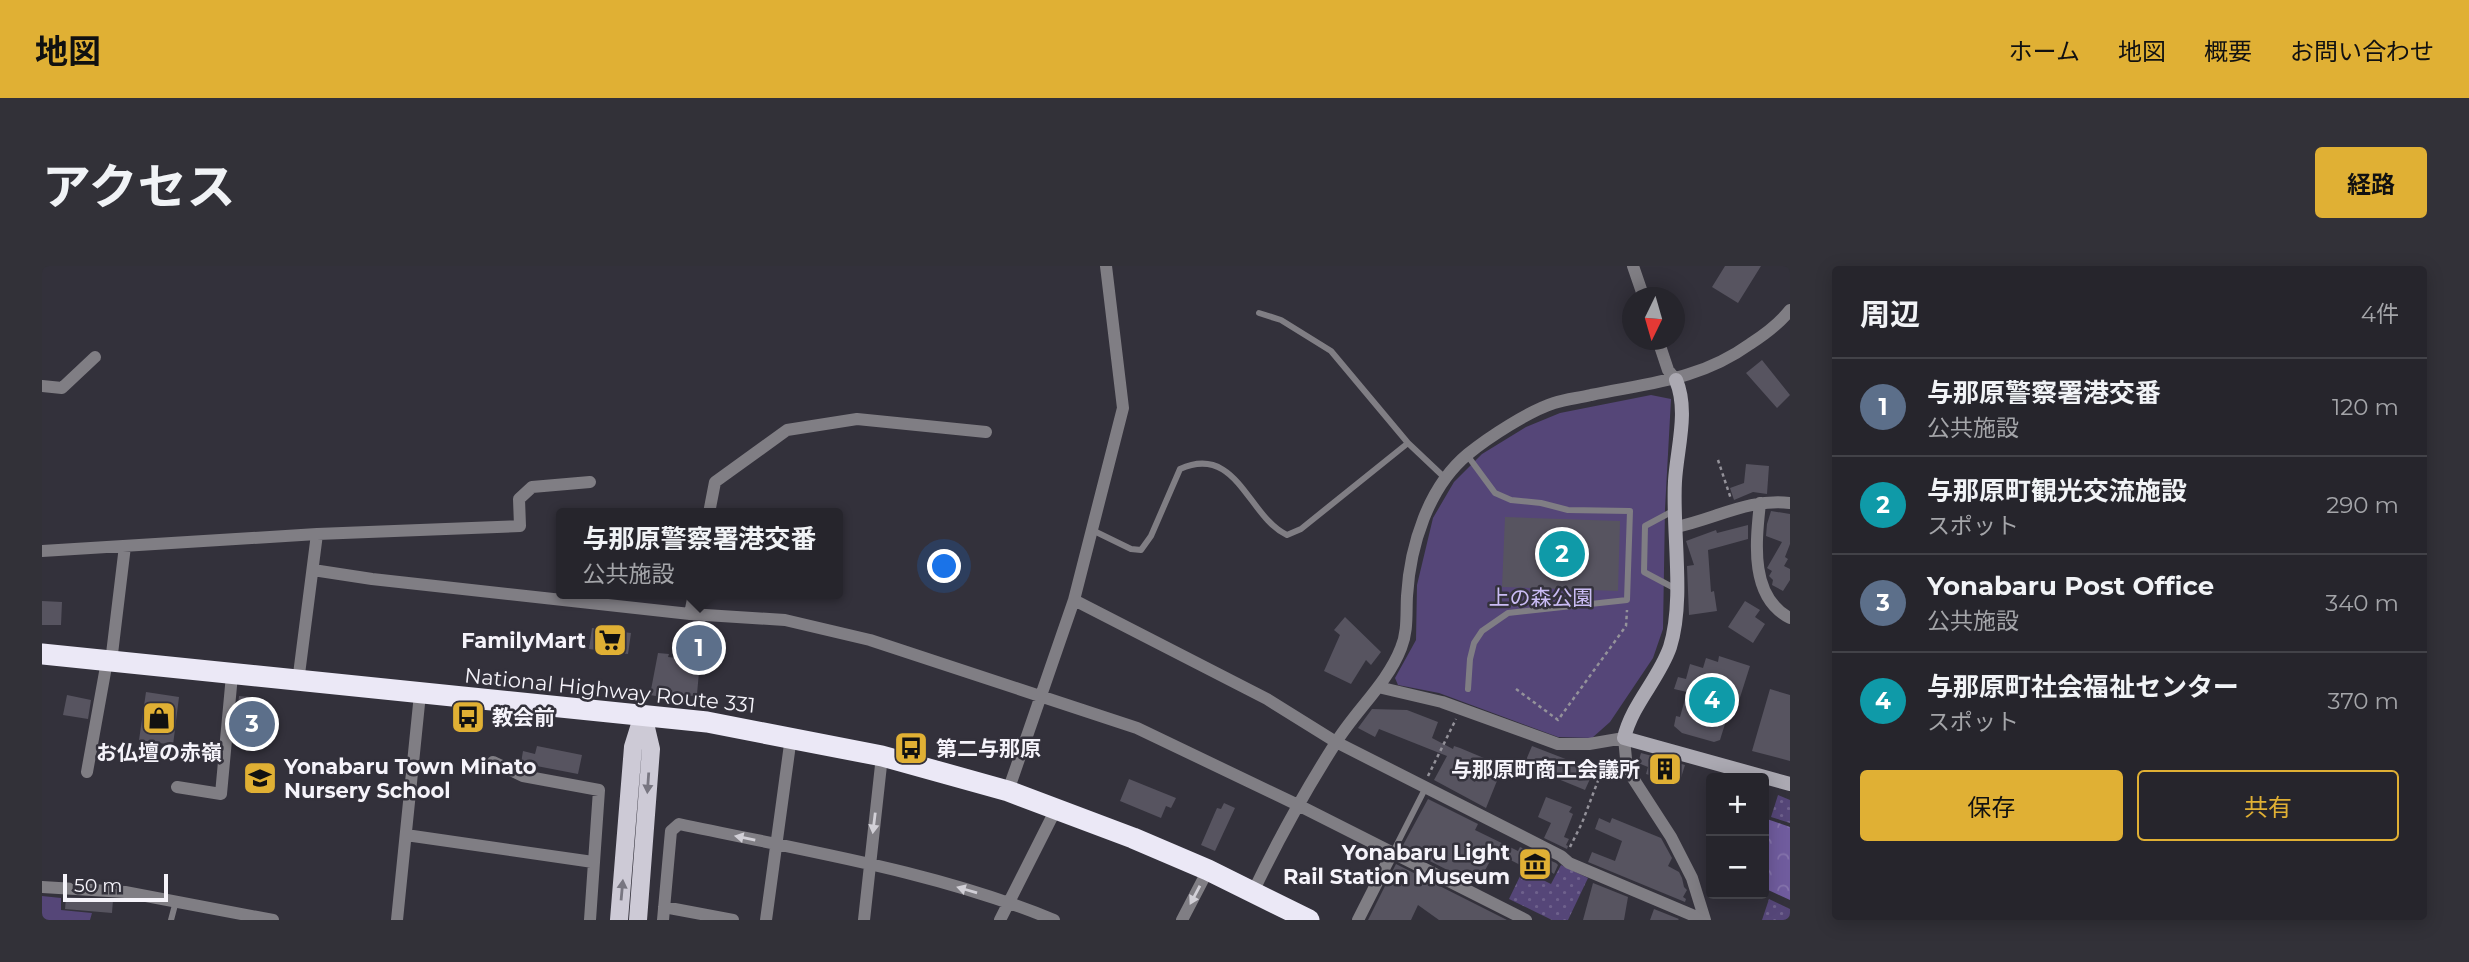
<!DOCTYPE html>
<html lang="ja">
<head>
<meta charset="utf-8">
<style>
  body { margin:0; font-family:Montserrat,"Noto Sans JP",sans-serif; background:#323138; color:#f1f3f6 }
  .controls { position:absolute; right:21px; bottom:21px; display:grid; overflow:hidden; border-radius:7px; box-shadow:0 4px 18px #0003 }
  .controls button { width:63px; height:63px; display:grid; place-items:center; padding:0; border:0; border-bottom:2px solid #424248; background:#26252c; color:#f1f3f6; font:35px sans-serif }
  .compass { position:absolute; left:1580px; top:21px; width:63px; height:63px; border-radius:50%; background:#26252c; box-shadow:0 4px 18px #0003; rotate:185deg }
  .scale { position:absolute; left:21px; bottom:18px; width:105px; box-sizing:border-box; padding-left:7px; border:4px solid #f5f3fa; border-top:0; font-size:19px; line-height:24px; white-space:nowrap; color:#f5f3fa; -webkit-text-stroke:5px #33313b; paint-order:stroke }
  .you { position:absolute; left:903px; top:301px; width:24px; height:24px; margin:-18px; border:5px solid #fff; border-radius:50%; background:#1a73e8; box-shadow:0 0 0 10px #1a73e833 }
  .badge { display:grid; place-items:center; width:46px; height:46px; border-radius:50%; background:#e0b034; color:#fff; font-size:23px; font-weight:700 }
  .pin { position:absolute; translate:-50% -50%; border:4px solid #fff; box-shadow:0 2px 7px #0006 }
  .popup { position:absolute; left:514px; top:242px; width:287px; height:91px; box-sizing:border-box; display:grid; place-content:center; border-radius:7px; background:#26252c; filter:drop-shadow(0 2px 5px #0005); font-size:23px; white-space:nowrap; color:#a4a5a9 }
  .popup b { font-size:26px; color:#f1f3f6 }
  .popup::after { content:''; position:absolute; left:50%; top:100%; margin-left:-14px; border:14px solid transparent; border-top-color:#26252c }
  .list { margin:0; padding:0; list-style:none }
  h2 { display:flex; justify-content:space-between; align-items:center; height:91px; margin:0; padding:0 28px; font-size:30px }
  h2 small { font-size:23px; font-weight:400; color:#a4a5a9 }
  .list li { display:grid; grid-template-columns:46px 1fr auto; gap:21px; align-items:center; box-sizing:border-box; height:98px; padding:0 28px; border-top:2px solid #424248 }
  .list b { display:block; font-size:26px; white-space:nowrap }
  .list p { margin:0; font-size:23px; white-space:nowrap; color:#a4a5a9 }
  .list em { font-size:23px; font-style:normal; color:#a4a5a9 }
  .actions { display:flex; gap:14px; padding:21px 28px }
  .actions a { flex:1; padding:16px 0; border:2px solid #e0b034; border-radius:7px; text-align:center; font-size:24px; color:#e0b034 }
  .actions .main { background:#e0b034; color:#111 }
  .map { position:relative; flex:none; width:1748px; height:654px; overflow:hidden; border-radius:7px }
  header { display:flex; align-items:center; gap:42px; box-sizing:border-box; height:98px; padding:0 35px; background:#e0b034; color:#111 }
  header strong { font-size:33px }
  nav { display:flex; gap:38px; margin-inline-start:auto; font-size:24px }
  .intro { display:flex; align-items:center; justify-content:space-between; box-sizing:border-box; height:168px; padding:0 42px }
  h1 { margin:0; font-size:49px }
  .button { padding:18px 32px; border-radius:7px; background:#e0b034; color:#111; font-size:24px; font-weight:700 }
  main { display:flex; gap:42px; padding:0 42px }
  aside { flex:1; background:#26252c; border-radius:7px; box-shadow:0 4px 18px #0003 }
  .map>svg:first-child { display:block }
  .grass { fill:url(#grass-dots) }
  .forest { fill:url(#forest-crowns) }
  .park { fill:#554678 }
  .building { fill:#575460 }
  .lines { fill:none; stroke-linecap:round; stroke-linejoin:round }
  .path { stroke:#94929a; stroke-width:2.5; stroke-dasharray:3.5 3.5; stroke-linecap:butt }
  .lane { stroke:#807e84; stroke-width:6 }
  .street { stroke:#807e84; stroke-width:12 }
  .secondary { stroke:#aba9b2; stroke-width:14 }
  .primary { stroke:#cdcad6; stroke-width:18 }
  .highway { stroke:#ebe8f6; stroke-width:21 }
  .oneway { fill:#787681 }
  .oneway2 { fill:#d2d0d7 }
  .labels { text-anchor:middle; dominant-baseline:central; stroke-width:5; stroke-linejoin:round; paint-order:stroke }
  .park-label { font-size:21px; fill:#cabcf4; stroke:#33313b }
  .poi-label { font-size:21px; font-weight:bold; fill:#f5f3fa; stroke:#33313b; text-anchor:end }
  .street-label { font-size:21px; fill:#f5f3fa; stroke:#33313b }
</style>
</head>
<body>
<header>
<strong>地図</strong>
<nav><a>ホーム</a><a>地図</a><a>概要</a><a>お問い合わせ</a></nav>
</header>
<div class="intro"><h1>アクセス</h1><a class="button">経路</a></div>
<main>
<div class="map">
<svg width="1748" height="654" viewBox="0 0 1748 654">
  <defs>
    <pattern id="grass-dots" width="8" height="8" patternUnits="userSpaceOnUse" patternTransform="scale(1.75)"><rect width="8" height="8" fill="#554678"/><path d="M2 2h.1M6 6h.1" fill="none" stroke="#6e618c" stroke-width="1.8" stroke-linecap="round"/></pattern>
    <pattern id="forest-crowns" width="20" height="18" patternUnits="userSpaceOnUse" patternTransform="scale(1.75)"><rect width="20" height="18" fill="#705c9e"/><path d="M2 6a3 3 0 1 1 6 0M12 15a3 3 0 1 1 6 0" fill="none" stroke="#8574ac"/></pattern>
  </defs>
  <rect width="100%" height="100%" fill="#33313b"/>
  <path class="grass" d="M1736,529L1748,534V557L1729,551Z
    M1519,599L1546,612L1526,654H1510L1467,633L1481,604L1509,618Z
    M1727,633L1748,643V654H1720Z"/>
  <path class="forest" d="M1722,552L1748,561V634L1722,622Z"/>
  <path class="park" d="M1609,129L1629,133L1623,243L1621,363L1611,392L1568,456L1550,472L1516,471L1397,427L1356,419L1353,412L1374,374L1375,319L1391,252L1412,216L1440,188L1484,161L1518,147Z
    M0,630L19,632V644L50,647L48,654H0Z"/>
  <path class="building" d="M1683,0H1719L1696,37L1670,21Z
    M1720,94L1748,129L1735,142L1704,107Z
    M1704,198L1727,200L1725,228L1711,226L1692,234L1688,222L1702,217Z
    M1729,245L1748,248V278L1743,291L1746,293L1742,300L1748,303V314L1741,325L1730,319L1731,314L1727,310L1730,305L1725,302L1740,276L1724,270L1725,258Z
    M1463,251L1578,255L1576,325L1460,321Z
    M1706,259V273L1666,284L1669,326L1672,325L1675,345L1647,349L1645,300L1652,299L1644,275L1674,264L1675,267Z
    M0,335L20,336L19,359H0Z
    M1703,335L1718,344L1713,351L1723,358L1711,377L1686,361Z
    M1303,351L1339,386L1329,399L1324,394L1309,418L1282,405L1298,369L1292,364Z
    M550,362L589,367L586,388L547,383Z
    M616,387L627,388L626,391L658,395L655,428L651,427V430L620,426L619,431L608,429Z
    M1677,390L1708,400L1693,447L1687,445L1678,474L1672,476L1640,467L1632,460L1634,450L1638,451L1645,426L1632,423L1636,411L1644,413L1648,398L1661,402L1664,392L1676,396Z
    M1728,423L1748,429V495L1710,485Z
    M104,426L137,431L131,479L97,474Z
    M25,429L49,434L46,453L21,449Z
    M197,430L219,432L218,435L226,437L224,464H221L219,478L193,476Z
    M1330,443L1365,444L1396,456L1390,472L1411,483L1412,480L1418,482L1461,500L1444,542L1392,514L1405,490L1337,463L1333,471L1316,462Z
    M495,480L540,489L536,508L479,497L481,485L493,488Z
    M1490,480L1552,504L1543,524L1482,499Z
    M1599,487L1643,499L1637,518L1604,508L1606,501L1596,497Z
    M1087,513L1134,532L1129,542L1124,540L1119,552L1078,535Z
    M1504,531L1530,541L1527,546L1531,548L1522,571L1527,573L1524,579L1526,580L1525,583L1502,572L1509,557L1496,551Z
    M1386,533L1436,558L1433,564L1476,585L1478,581L1514,597L1516,599L1512,608L1509,606L1505,613L1453,586L1435,619L1360,581Z
    M1182,537L1193,542L1173,585L1159,579L1175,542L1179,543Z
    M1557,552L1568,557L1570,552L1619,572L1630,592L1626,600L1637,606L1640,612L1642,621L1645,624L1641,631L1644,633L1643,636L1546,596L1550,586L1573,595L1580,575L1553,563Z
    M1354,598L1465,654H1397L1376,639L1369,654H1326Z
    M1551,617L1586,631L1582,654H1541Z
    M24,631L71,634L70,647L23,643Z
    M1612,643L1637,653L1636,654H1608Z"/>
  <g class="lines">
    <path class="path" d="M1676,194L1689,233
      M1474,423L1516,454L1584,360L1585,344
      M1386,510L1414,453
      M1528,581L1540,557L1565,491"/>
    <path class="lane" d="M1217,47L1239,54L1289,85L1366,177
      M1425,189L1453,227L1469,234L1499,237L1526,244L1588,245L1585,334L1466,347L1440,365L1432,377L1428,393L1426,423
      M1631,245L1603,260L1602,306L1634,323
      M1050,264L1089,283L1099,284L1109,270L1138,203C1195,177 1206,251 1245,269L1259,263L1366,177L1403,212
      M1351,586L1384,521
      M129,654L134,635"/>
    <path class="street" d="M1591,0L1602,32
      M1616,74L1626,104L1634,114
      M0,120L20,122L53,91
      M1718,237C1714,275 1707,331 1748,352
      M667,247L673,216L745,164L815,153L944,166
      M1634,261C1673,253 1707,232 1748,237
      M275,268L478,260L477,233L490,221L548,216
      M0,285L275,268L256,416
      M271,304L330,313L648,348L743,354L828,374L1095,462L1258,540L1484,654
      M1032,334L1225,433L1294,476L1519,590L1527,597L1662,654
      M648,348L652,328
      M69,396L83,280
      M1336,421L1400,436L1516,478H1547L1582,472L1585,503L1629,571L1650,612L1663,654
      M451,496L481,510L557,524L548,654
      M45,506L65,395
      M135,521L179,528L190,409
      M966,525L1032,334L1081,142L1064,0
      M364,569L551,596
      M0,621L83,626L231,654
      M1211,626C1235,576 1263,525 1293,478C1313,445 1345,418 1359,382C1366,365 1364,348 1365,330C1368,280 1386,221 1426,188C1447,171 1487,145 1512,137C1524,133 1537,132 1549,129C1607,117 1658,114 1708,78C1722,69 1737,58 1748,44
      M622,641L691,654
      M355,654L378,428
      M621,654L629,565L637,558C763,585 893,605 1012,654
      M724,654L749,471
      M822,654L840,490
      M958,654L1014,543
      M1140,654L1166,604
      M1316,654L1350,587"/>
    <path class="secondary" d="M1634,114C1647,145 1635,182 1633,215C1630,265 1643,333 1628,381C1617,413 1590,438 1582,472L1748,518"/>
    <path class="primary" d="M577,654L591,481L601,449
      M596,654L609,483L601,449"/>
    <path class="highway" d="M0,388L665,456L840,490L966,525L1091,572L1166,604L1267,654"/>
  </g>
  <defs><path id="oneway-solid" d="M-6-.8H1V-3.2L6.5 0L1 3.2V.8H-6Z" transform="scale(1.75)"/></defs>
  <g class="oneway">
    <use href="#oneway-solid" transform="translate(606 517) rotate(94)"/>
    <use href="#oneway-solid" transform="translate(580 624) rotate(-85)"/>
  </g>
  <g class="oneway2">
    <use href="#oneway-solid" transform="translate(832 557) rotate(97)"/>
    <use href="#oneway-solid" transform="translate(703 572) rotate(-168)"/>
    <use href="#oneway-solid" transform="translate(925 624) rotate(-164)"/>
    <use href="#oneway-solid" transform="translate(1153 629) rotate(118)"/>
  </g>
  <defs>
    <g id="supermarket-square" transform="scale(1.75)"><rect x="-9" y="-9" width="18" height="18" rx="4" fill="#e0b034" stroke="#33313b"/><path d="M-6-5.5h2.5l.6 2H6L4.5 2H-2.5L-4.4-4H-6ZM-1.5 3.2a1.3 1.3 0 1 0 .1 0ZM3 3.2a1.3 1.3 0 1 0 .1 0Z" fill="#111"/></g>
    <g id="bus-square" transform="scale(1.75)"><rect x="-9" y="-9" width="18" height="18" rx="4" fill="#e0b034" stroke="#33313b"/><path d="M-5-6H5V4H4V6H2V4H-2V6H-4V4H-5ZM-3.5-4V0h7V-4ZM-3.5 1.2v1.5H-2V1.2ZM2 1.2v1.5H3.5V1.2Z" fill="#111"/></g>
    <g id="shop-square" transform="scale(1.75)"><rect x="-9" y="-9" width="18" height="18" rx="4" fill="#e0b034" stroke="#33313b"/><path d="M-5-2.5h2.3a2.7 3.5 0 0 1 5.4 0H5L5.5 6h-11ZM-1.5-2.5h3a1.5 2.3 0 0 0-3 0Z" fill="#111"/></g>
    <g id="building-square" transform="scale(1.75)"><rect x="-9" y="-9" width="18" height="18" rx="4" fill="#e0b034" stroke="#33313b"/><path d="M-4-6H4V6H1V3H-1V6H-4ZM-2.5-4.3h1.7v1.8h-1.7ZM.8-4.3h1.7v1.8H.8ZM-2.5-1h1.7V.8h-1.7ZM.8-1h1.7V.8H.8Z" fill="#111"/></g>
    <g id="school-square" transform="scale(1.75)"><rect x="-9" y="-9" width="18" height="18" rx="4" fill="#e0b034" stroke="#33313b"/><path d="M0-5L7-2L0 1L-7-2ZM-4 1L0 2.5L4 1V4Q0 6-4 4Z" fill="#111"/></g>
    <g id="museum-square" transform="scale(1.75)"><rect x="-9" y="-9" width="18" height="18" rx="4" fill="#e0b034" stroke="#33313b"/><path d="M0-6L6-3V-2H-6V-3ZM-5-1h2V3h-2ZM-1-1h2V3h-2ZM3-1h2V3H3ZM-6 4H6V6H-6Z" fill="#111"/></g>
  </defs>
  <g fill-rule="evenodd">
    <use href="#supermarket-square" x="568" y="374"/>
    <use href="#bus-square" x="426" y="451"/>
    <use href="#shop-square" x="117" y="452"/>
    <use href="#bus-square" x="869" y="482"/>
    <use href="#building-square" x="1623" y="503"/>
    <use href="#school-square" x="218" y="512"/>
    <use href="#museum-square" x="1493" y="598"/>
  </g>
  <g class="labels">
    <g class="park-label">
      <text x="1499" y="331">上の森公園</text>
    </g>
    <g class="poi-label">
      <text x="544" y="374">FamilyMart</text>
      <text x="450" y="451" text-anchor="start">教会前</text>
      <text x="894" y="482" text-anchor="start">第二与那原</text>
      <text x="117" y="486" text-anchor="middle">お仏壇の赤嶺</text>
      <text x="242" y="500" text-anchor="start">Yonabaru Town Minato<tspan x="242" dy="24">Nursery School</tspan></text>
      <text x="1598" y="503">与那原町商工会議所</text>
      <text x="1468" y="586">Yonabaru Light<tspan x="1468" dy="24">Rail Station Museum</tspan></text>
    </g>
    <g class="street-label">
      <text transform="translate(568 424) rotate(6)">National Highway Route 331</text>
    </g>
  </g>
</svg>
<div class="controls">
<button>+</button>
<button>−</button>
</div>
<svg class="compass" viewBox="-18 -18 36 36"><path d="M0-13l5 13h-10z" fill="#e53935"/><path d="M0 13l5-13h-10z" fill="#a4a5a9"/></svg>
<div class="scale">50 m</div>
<div class="you"></div>
<div class="pin badge" style="left:657px;top:382px;background:#5c6f8a">1</div>
<div class="popup"><b>与那原警察署港交番</b>公共施設</div>
<div class="pin badge" style="left:1520px;top:288px;background:#0f9aa8">2</div>
<div class="pin badge" style="left:210px;top:458px;background:#5c6f8a">3</div>
<div class="pin badge" style="left:1670px;top:434px;background:#0f9aa8">4</div>
</div>
<aside>
<h2>周辺<small>4件</small></h2>
<ul class="list">
<li><span class="badge" style="background:#5c6f8a">1</span><div><b>与那原警察署港交番</b><p>公共施設</p></div><em>120 m</em></li>
<li><span class="badge" style="background:#0f9aa8">2</span><div><b>与那原町観光交流施設</b><p>スポット</p></div><em>290 m</em></li>
<li><span class="badge" style="background:#5c6f8a">3</span><div><b>Yonabaru Post Office</b><p>公共施設</p></div><em>340 m</em></li>
<li><span class="badge" style="background:#0f9aa8">4</span><div><b>与那原町社会福祉センター</b><p>スポット</p></div><em>370 m</em></li>
</ul>
<div class="actions"><a class="main">保存</a><a>共有</a></div>
</aside>
</main>
</body>
</html>
